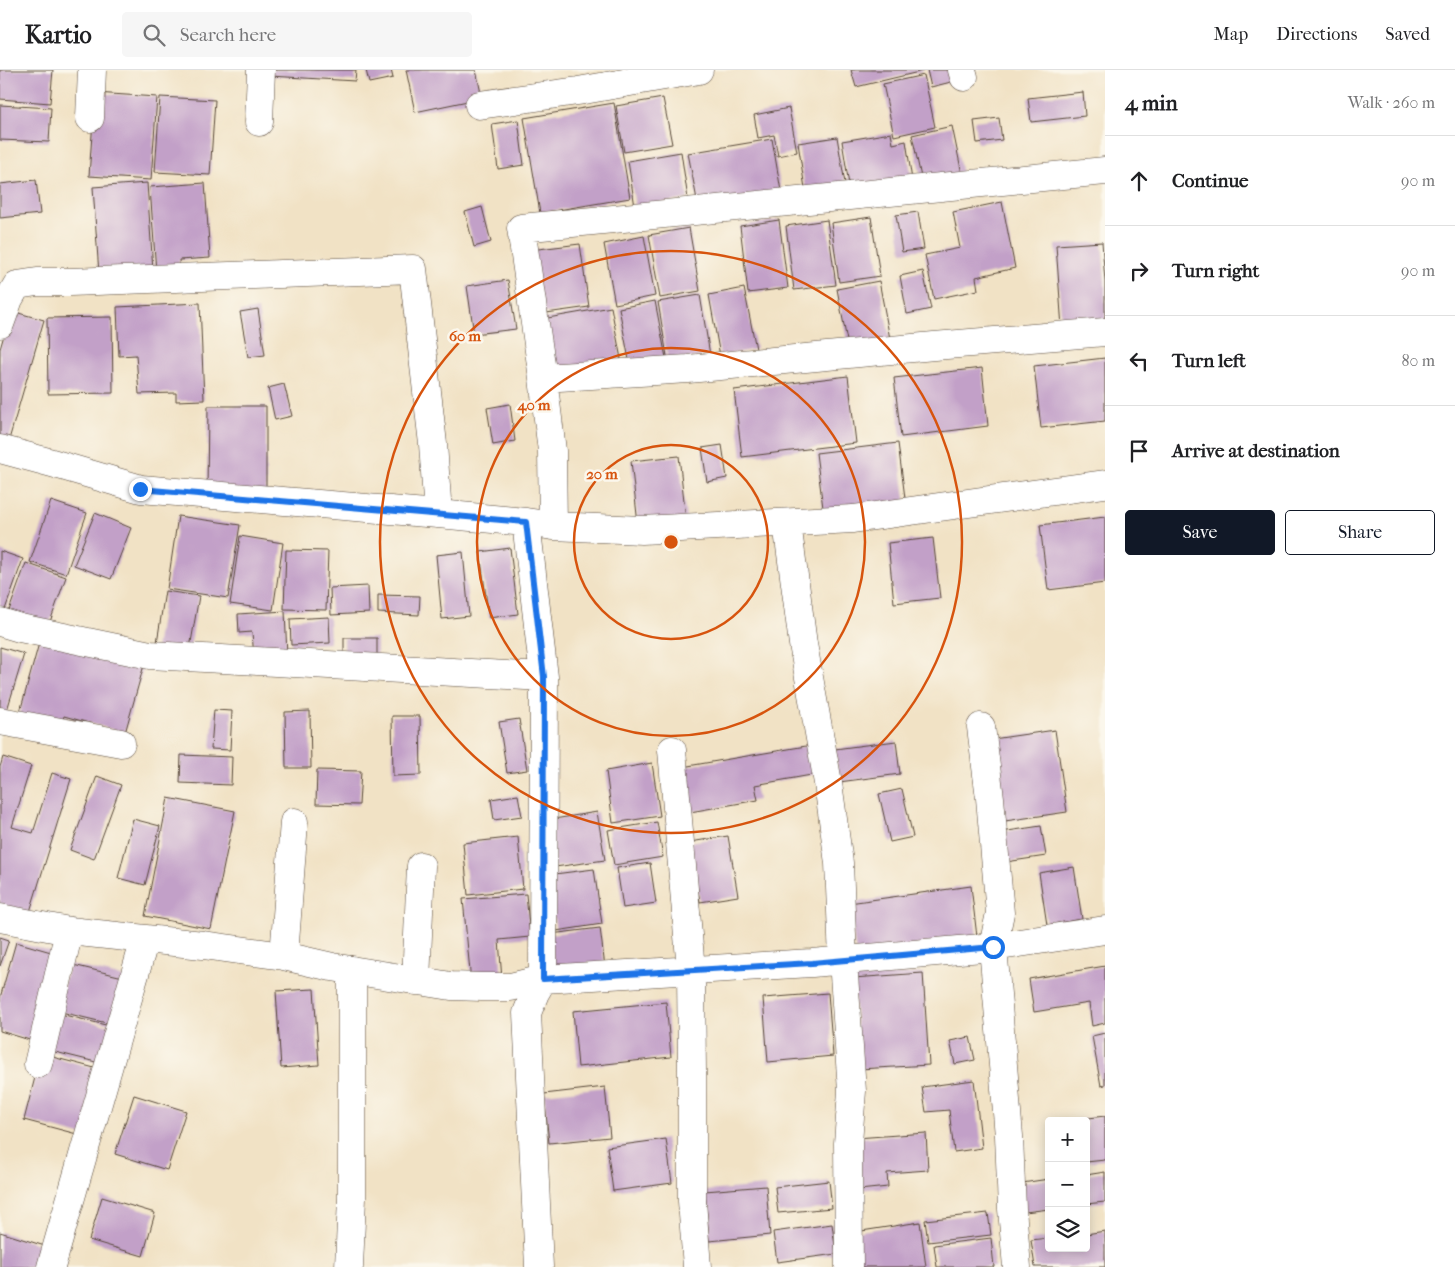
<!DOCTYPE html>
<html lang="en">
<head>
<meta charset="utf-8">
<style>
  body { margin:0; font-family:"IM FELL French Canon",serif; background:#f6f6f6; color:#202124 }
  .controls { position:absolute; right:15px; bottom:15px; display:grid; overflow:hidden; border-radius:5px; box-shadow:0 2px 12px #0003 }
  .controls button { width:45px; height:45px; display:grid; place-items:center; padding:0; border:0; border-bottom:1px solid #e0e0e0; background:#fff; color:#202124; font:25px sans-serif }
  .stop { position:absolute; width:15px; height:15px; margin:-11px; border:4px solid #1a73e8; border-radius:50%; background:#fff }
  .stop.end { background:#1a73e8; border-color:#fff; box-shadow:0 1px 5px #0008 }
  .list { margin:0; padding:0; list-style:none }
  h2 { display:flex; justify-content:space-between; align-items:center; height:65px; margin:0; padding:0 20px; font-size:21px }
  h2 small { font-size:16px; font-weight:400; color:#757577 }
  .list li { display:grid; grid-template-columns:32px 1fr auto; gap:15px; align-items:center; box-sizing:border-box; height:90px; padding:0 20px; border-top:1px solid #e0e0e0 }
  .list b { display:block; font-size:19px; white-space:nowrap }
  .list em { font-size:16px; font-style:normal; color:#757577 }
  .actions { display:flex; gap:10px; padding:15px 20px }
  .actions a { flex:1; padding:11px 0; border:1px solid #111827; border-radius:5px; text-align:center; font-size:18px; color:#111827 }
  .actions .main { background:#111827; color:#fff }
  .icon { flex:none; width:28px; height:28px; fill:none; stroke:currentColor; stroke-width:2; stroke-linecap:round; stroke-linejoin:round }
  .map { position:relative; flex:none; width:1105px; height:1197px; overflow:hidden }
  header { display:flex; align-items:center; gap:30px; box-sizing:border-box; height:70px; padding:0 25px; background:#fff; border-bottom:1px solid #e0e0e0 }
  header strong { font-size:24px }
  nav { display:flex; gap:28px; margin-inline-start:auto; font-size:18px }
  .search { width:350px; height:45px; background:#f6f6f6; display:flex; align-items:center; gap:12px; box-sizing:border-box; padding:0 18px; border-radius:5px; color:#757577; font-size:19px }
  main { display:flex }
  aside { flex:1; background:#fff }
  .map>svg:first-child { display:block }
  .building { fill:#c2a0c8 }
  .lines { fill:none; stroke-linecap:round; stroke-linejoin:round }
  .minor-casing { stroke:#564637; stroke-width:29 }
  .minor { stroke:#fff; stroke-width:28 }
  .route { stroke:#1a73e8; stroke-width:6 }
  .ring { fill:none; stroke:#d7540e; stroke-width:2.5 }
  .centre { fill:#d7540e; stroke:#fbf7ec; stroke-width:2.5 }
  .ring-label { font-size:15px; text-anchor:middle; font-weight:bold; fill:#d7540e; stroke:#fbf7ec; stroke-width:5; stroke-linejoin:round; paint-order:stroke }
</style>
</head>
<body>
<header>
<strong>Kartio</strong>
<div class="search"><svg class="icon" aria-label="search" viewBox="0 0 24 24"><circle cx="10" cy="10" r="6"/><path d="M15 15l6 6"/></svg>Search here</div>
<nav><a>Map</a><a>Directions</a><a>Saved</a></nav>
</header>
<main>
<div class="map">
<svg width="1105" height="1197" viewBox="0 0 1105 1197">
  <rect width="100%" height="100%" fill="#fbf7ec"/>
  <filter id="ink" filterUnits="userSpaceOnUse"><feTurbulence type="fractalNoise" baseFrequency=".02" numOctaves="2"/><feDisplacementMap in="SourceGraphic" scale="10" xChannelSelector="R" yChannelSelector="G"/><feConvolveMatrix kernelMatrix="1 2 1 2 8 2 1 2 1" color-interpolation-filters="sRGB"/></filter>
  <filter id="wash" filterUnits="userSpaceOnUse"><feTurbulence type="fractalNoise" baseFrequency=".0096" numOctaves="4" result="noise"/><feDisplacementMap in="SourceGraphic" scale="20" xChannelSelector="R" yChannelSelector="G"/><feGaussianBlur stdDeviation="1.12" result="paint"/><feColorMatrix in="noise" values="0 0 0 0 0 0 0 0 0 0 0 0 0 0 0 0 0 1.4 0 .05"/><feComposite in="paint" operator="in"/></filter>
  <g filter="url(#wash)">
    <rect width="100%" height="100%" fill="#f1e2c5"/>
    <g id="blocks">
      <path class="building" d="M0,0H53L50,33L0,29Z
        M270,0H356L355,11L270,6Z
        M366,0H391L393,8L369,13Z
        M406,0H476L482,28L415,42Z
        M851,0H923V1L856,17Z
        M927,0H957L959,10L931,17Z
        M924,5L935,57L894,66L883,14Z
        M1083,22L1085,46L1031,52L1028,28Z
        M95,23L157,27L151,110L89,106Z
        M160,27L215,30L210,105L155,102Z
        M663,28L672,74L624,82L616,36Z
        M614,33L630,128L540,143L524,48Z
        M0,35L51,38L49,72L0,70Z
        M789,38L797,82L778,86L774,65L758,68L754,45Z
        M999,48L1002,70L977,73L974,51Z
        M518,50L524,95L498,99L492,54Z
        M952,56L962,104L922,112L912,65Z
        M891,63L893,74L906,71L912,110L850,121L842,71Z
        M837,67L846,119L806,125L798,73Z
        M772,69L781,121L698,135L688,83Z
        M681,82L688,129L635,137L628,91Z
        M36,110L40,144L0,148V114Z
        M147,113L153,200L99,204L93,117Z
        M205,113L210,188L179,190L180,201L156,202L150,117Z
        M1002,132L1015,198L976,207L978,220L934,229L925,185L960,178L953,142Z
        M482,137L491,172L474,177L465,142Z
        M918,142L924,179L902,182L896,145Z
        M871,147L880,206L839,212L831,153Z
        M779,150L788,218L748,223L740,156Z
        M827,150L836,215L794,220L786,156Z
        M689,158L700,221L660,228L649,165Z
        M644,166L655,226L615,234L604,174Z
        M1102,172L1105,212V254L1062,258L1056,175Z
        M580,174L589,237L539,244L530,180Z
        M923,201L931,239L907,244L900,206Z
        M508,210L516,259L474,264L467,216Z
        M879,211L890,269L848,276L837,219Z
        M744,218L756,279L720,286L709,225Z
        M700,225L710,285L668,292L658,232Z
        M655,231L666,288L630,295L619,238Z
        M200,233L204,330L176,331V323L139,324L136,285L119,286L117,237Z
        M611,237L621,289L551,302L542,249Z
        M258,239L265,285L248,287L240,242Z
        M11,241L44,250L8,373L0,371V279Z
        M112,247L113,323L48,324L47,248Z
        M1105,288V351L1041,358L1034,296Z
        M982,298L988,356L901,367L894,308Z
        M848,306L856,373L742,387L734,320Z
        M284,314L292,346L275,350L268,318Z
        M510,334L515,371L493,375L487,338Z
        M208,336H266V422H207Z
        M898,373L906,436L824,446L816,383Z
        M722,375L727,408L707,412L702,378Z
        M679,386L686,449L638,454L631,391Z
        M51,431L87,443L66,504L30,492Z
        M95,443L131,458L111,509L74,495Z
        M178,446L240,455L228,528L167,519Z
        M1105,447V513L1048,520L1040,455Z
        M240,466L283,473L273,540L230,534Z
        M933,468L940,528L894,533L888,473Z
        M510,478L518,544L489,548L480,482Z
        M286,480L328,481L326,540L284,539Z
        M0,481L23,489L2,548L0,547Z
        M463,482L469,546L442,549L436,485Z
        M26,493L66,507L46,563L6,549Z
        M368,516L369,543L331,545L330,518Z
        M165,521L199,526L189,584L156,579Z
        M378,525L420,526L419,545L378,543Z
        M285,541L287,586L254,588L252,562L239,563L238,544Z
        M329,547L330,573L291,575L290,549Z
        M41,566L144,595L125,663L64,646L60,660L18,649Z
        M344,568H377V594L344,593Z
        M0,577L24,584L4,650L0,649Z
        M214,640L232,641L230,680L211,679Z
        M310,641L311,698H286L285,642Z
        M392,646H420L421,705L393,706Z
        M519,649L527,700L507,703L499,652Z
        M1055,660L1067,742L1005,751L993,669Z
        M896,671L900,704L839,712L835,679Z
        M812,675L817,704L755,715L758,730L690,742L682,697Z
        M181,685L232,687L231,715L180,713Z
        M3,687L31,696L12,757L33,763L52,703L71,709L28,848L0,839V697Z
        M652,693L660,746L613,753L606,701Z
        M317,700L361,701L359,735L316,734Z
        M97,706L121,715L94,789L70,780Z
        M902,719L913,767L890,772L879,724Z
        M518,725L522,746L494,750L491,729Z
        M168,728L235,741L211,859L145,846Z
        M597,742L605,790L555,797L548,750Z
        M133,749L160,756L145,815L118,808Z
        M657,752L663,787L614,795L608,760Z
        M1041,756L1046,786L1006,792L1001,762Z
        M728,766L738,826L700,832L690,772Z
        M518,767L523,819L468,825L463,773Z
        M650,793L656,833L623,838L617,798Z
        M1074,797L1082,849L1047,855L1039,803Z
        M594,799L602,854L556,861L547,805Z
        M971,816L977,867L856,884L849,833Z
        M526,824L530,867L499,870L502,910L471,912L463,829Z
        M600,858L605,897L555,903L550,864Z
        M0,867L9,870L0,896Z
        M16,872L58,884L33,971L0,961V928Z
        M69,894L127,908L115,955L57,941Z
        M1105,896V953L1092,956L1089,933L1034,942L1029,909Z
        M923,903L929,995L859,999L853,908Z
        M314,919L319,995L281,998L276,921Z
        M828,923L833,986L768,992L763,928Z
        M666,932L671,987L578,997L573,941Z
        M56,943L114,957L104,994L47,980Z
        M1105,963V1015L1101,1016L1092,966Z
        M970,967L975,990L955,994L950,971Z
        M41,984L106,1001L88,1067L24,1050Z
        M974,1010L982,1078L954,1082L949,1040L926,1042L922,1017Z
        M605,1017L610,1067L549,1073L544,1024Z
        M134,1025L186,1041L167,1100L115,1084Z
        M1105,1046V1090L1086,1092V1051H1072V1050Z
        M926,1063L928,1100L887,1103L888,1117L859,1120L856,1068Z
        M666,1069L672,1113L613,1121L607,1077Z
        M1105,1102V1132L1086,1134V1105Z
        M1049,1109V1139L1025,1142L1022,1113Z
        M829,1111L832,1138L778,1143L775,1117Z
        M766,1116L770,1165L709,1171L705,1121Z
        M102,1127L155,1143L143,1186L89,1170Z
        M988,1143L991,1165L928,1172L925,1150Z
        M920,1152L926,1197H860L855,1162Z
        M832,1154L836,1184L777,1192L773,1162Z
        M1105,1161V1197H1035L1031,1170L1049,1168V1178H1086V1164Z
        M0,1162L48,1177L42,1197H0Z
        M991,1168L994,1197H937L934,1175Z"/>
    </g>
  </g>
  <g filter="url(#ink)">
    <use href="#blocks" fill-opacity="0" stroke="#564637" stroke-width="1"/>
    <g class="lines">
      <g class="minor-casing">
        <path id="minor" d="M962,0L964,7
          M479,35L578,21L699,0
          M90,48L92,0
          M259,52L261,0
          M0,254L9,229L17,215L37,212H70L413,199L433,374L438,444
          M543,308L688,299L934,276L1105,262
          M0,379L52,393L141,419L438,444L526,452L553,456L642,460L853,449L1105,414
          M526,452L544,607L543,909L535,923L527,943L539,1197
          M787,453L803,574L828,713L839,793L843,890L852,1021L848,1073L849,1197
          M553,456L552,381L543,308L521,158L1105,101
          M0,552L20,558L150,585L544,607
          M0,651L121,673
          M981,657L990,728L1000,843L993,877L1009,1066L1012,1139L1017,1197
          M672,680L691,900L692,1002V1131L697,1197
          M0,848L69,861L203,875L284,886L332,897L451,916L482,917H510L543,909L812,893L993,877L1105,860
          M284,886L294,752
          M416,911L421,796
          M38,994L69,861
          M51,1197L145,869
          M349,1197L352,1128V900"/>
      </g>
      <use href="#minor" class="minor"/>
    </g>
  </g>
  <g class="lines" filter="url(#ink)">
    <path class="route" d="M140,419L526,452L544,607L543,909L812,893L993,877"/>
  </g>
  <g class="ring">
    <circle cx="671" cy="472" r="97"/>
    <circle cx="671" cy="472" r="194"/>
    <circle cx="671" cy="472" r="291"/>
  </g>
  <circle cx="671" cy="472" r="8" class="centre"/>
  <g class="ring-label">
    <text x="465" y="271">60 m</text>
    <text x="534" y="340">40 m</text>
    <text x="602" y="409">20 m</text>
  </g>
</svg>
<div class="controls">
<button>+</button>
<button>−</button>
<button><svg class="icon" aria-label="layers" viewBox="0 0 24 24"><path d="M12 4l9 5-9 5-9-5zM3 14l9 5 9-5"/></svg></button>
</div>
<div class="stop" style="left:993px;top:877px"></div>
<div class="stop end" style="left:140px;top:419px"></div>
</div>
<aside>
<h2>4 min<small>Walk · 260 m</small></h2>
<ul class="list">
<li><svg class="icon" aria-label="ahead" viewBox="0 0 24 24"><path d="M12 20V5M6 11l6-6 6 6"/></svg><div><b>Continue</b></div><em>90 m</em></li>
<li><svg class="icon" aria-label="right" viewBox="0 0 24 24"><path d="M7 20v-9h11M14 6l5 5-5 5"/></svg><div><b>Turn right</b></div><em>90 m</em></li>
<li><svg class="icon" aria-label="left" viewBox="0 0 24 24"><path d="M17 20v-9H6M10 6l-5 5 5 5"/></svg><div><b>Turn left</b></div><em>80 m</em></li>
<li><svg class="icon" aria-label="arrive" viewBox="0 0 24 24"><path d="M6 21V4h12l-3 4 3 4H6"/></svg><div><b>Arrive at destination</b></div></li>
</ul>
<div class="actions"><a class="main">Save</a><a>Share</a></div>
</aside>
</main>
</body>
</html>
